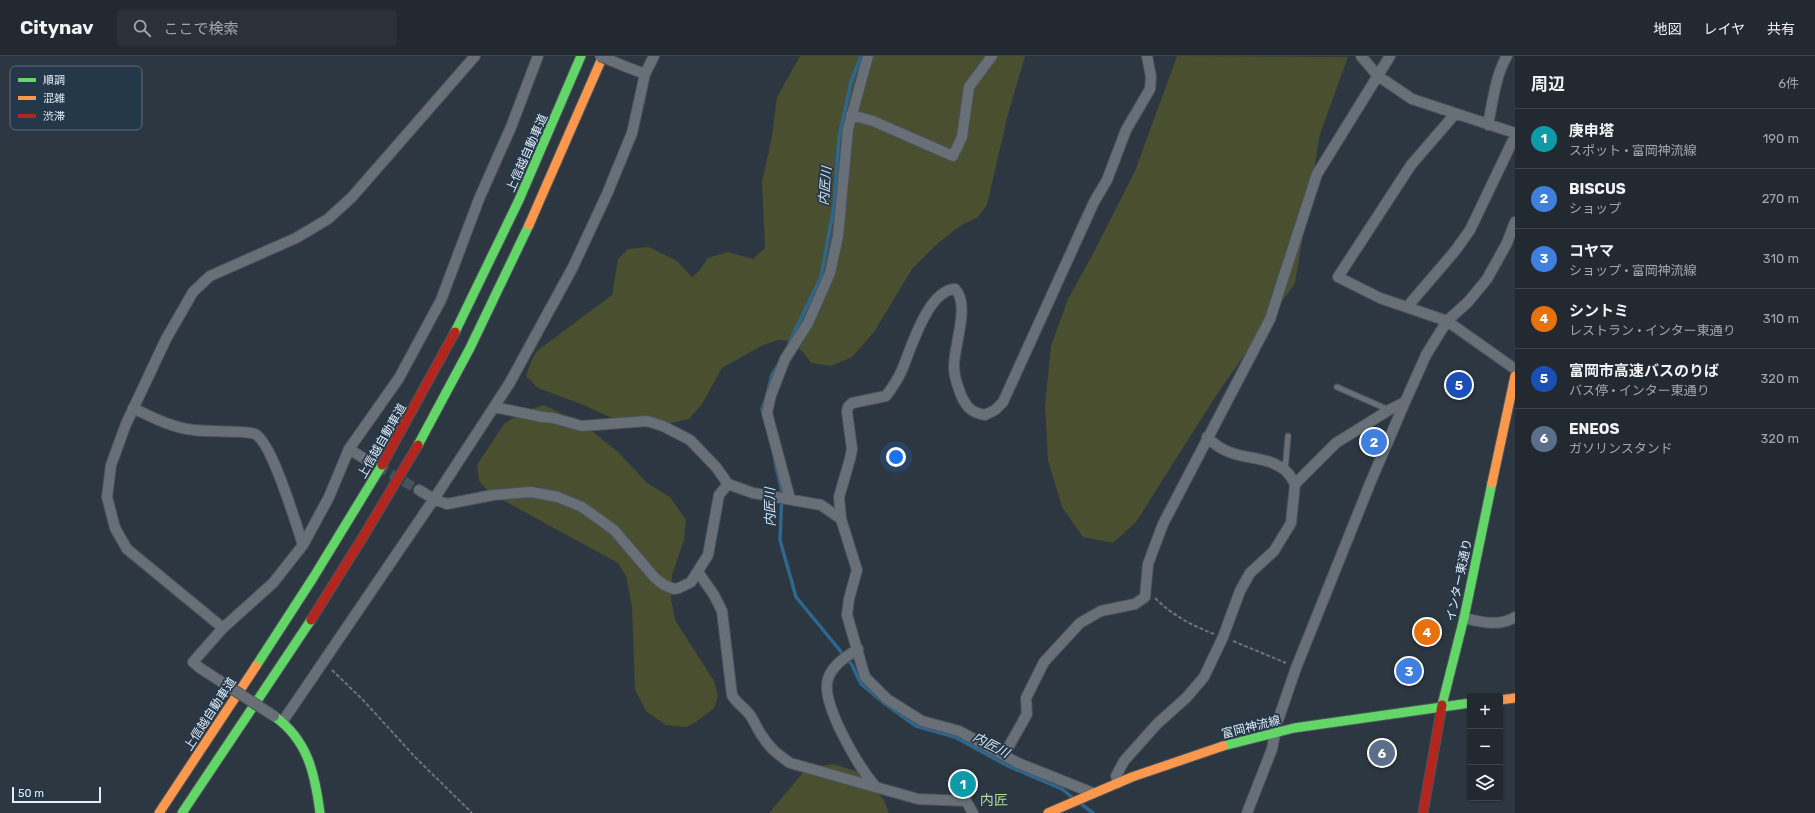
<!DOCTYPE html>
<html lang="ja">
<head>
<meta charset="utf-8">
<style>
  body { margin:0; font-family:Rubik,"Noto Sans JP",sans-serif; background:#2a3139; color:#f1f3f6 }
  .controls { position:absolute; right:12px; bottom:12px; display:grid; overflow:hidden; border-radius:4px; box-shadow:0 1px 3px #0004 }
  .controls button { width:36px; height:36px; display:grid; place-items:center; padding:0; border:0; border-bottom:1px solid #3f454d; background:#222931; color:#f1f3f6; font:20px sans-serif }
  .scale { position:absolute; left:12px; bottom:10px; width:89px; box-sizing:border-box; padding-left:4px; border:2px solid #e1edf8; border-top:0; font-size:11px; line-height:14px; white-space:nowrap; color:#e1edf8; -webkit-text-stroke:3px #253849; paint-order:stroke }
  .you { position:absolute; left:896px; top:401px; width:14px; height:14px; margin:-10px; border:3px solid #fff; border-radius:50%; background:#1a73e8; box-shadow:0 0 0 6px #1a73e833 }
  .badge { display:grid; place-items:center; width:26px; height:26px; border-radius:50%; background:#8abfa5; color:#fff; font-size:13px; font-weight:700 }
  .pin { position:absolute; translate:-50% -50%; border:2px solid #fff; box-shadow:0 1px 4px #0006 }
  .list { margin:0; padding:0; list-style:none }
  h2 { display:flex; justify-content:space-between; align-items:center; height:52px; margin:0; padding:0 16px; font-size:17px }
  h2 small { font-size:13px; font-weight:400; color:#a2a6ab }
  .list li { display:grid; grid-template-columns:26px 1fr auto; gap:12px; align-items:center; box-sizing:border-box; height:60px; padding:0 16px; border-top:1px solid #3f454d }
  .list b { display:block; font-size:15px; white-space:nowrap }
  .list p { margin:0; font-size:13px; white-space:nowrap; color:#a2a6ab }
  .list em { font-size:13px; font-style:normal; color:#a2a6ab }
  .icon { flex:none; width:22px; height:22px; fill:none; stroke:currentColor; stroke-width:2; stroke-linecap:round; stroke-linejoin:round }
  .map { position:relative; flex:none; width:1515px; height:757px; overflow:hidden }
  header { display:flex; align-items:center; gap:24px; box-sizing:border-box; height:56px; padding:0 20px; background:#222931; border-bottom:1px solid #3f454d }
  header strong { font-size:19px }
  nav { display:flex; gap:22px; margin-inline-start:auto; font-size:14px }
  .search { width:280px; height:36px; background:#2a3139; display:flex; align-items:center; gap:10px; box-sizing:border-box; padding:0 14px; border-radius:4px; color:#a2a6ab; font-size:15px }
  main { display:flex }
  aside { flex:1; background:#222931 }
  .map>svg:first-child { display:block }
  .green { fill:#4a4f2f }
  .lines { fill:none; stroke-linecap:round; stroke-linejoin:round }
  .stream { stroke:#2d678f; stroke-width:3.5 }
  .street-tunnel { stroke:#48525c; stroke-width:10; stroke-dasharray:10 5; stroke-linecap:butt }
  .lane-casing { stroke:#4b545d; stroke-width:7 }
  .street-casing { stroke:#4b545d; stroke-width:12 }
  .fast-casing { stroke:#4b545d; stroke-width:11 }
  .slow-casing { stroke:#4b545d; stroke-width:11 }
  .jam-casing { stroke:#4b545d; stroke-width:11 }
  .path { stroke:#6c737b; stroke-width:2; stroke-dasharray:4 2; stroke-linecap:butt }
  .lane { stroke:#686f77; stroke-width:5 }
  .street { stroke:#686f77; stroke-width:10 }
  .fast { stroke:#63d668; stroke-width:9 }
  .slow { stroke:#ff974d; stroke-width:9 }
  .jam { stroke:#b3261e; stroke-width:9 }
  .street-bridge-casing { stroke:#4b545d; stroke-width:12; stroke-linecap:butt }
  .street-bridge { stroke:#686f77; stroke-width:10 }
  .labels { text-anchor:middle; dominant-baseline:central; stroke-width:3.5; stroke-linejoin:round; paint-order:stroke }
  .street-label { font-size:12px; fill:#e1edf8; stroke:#253849 }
  .water-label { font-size:13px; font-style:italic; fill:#d6e6f3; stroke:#253849 }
  .quarter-label { font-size:14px; fill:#c0d990; stroke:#253849 }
  .key { fill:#253849; stroke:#5d6e7e; stroke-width:1 }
  .key-label { font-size:11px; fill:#e1edf8 }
</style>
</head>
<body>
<header>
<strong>Citynav</strong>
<div class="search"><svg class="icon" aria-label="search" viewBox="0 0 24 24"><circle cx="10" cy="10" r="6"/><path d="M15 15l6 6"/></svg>ここで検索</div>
<nav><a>地図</a><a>レイヤ</a><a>共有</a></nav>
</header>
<main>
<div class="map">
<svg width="1515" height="757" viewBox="0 0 1515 757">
  <rect width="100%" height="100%" fill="#2d3741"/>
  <path class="green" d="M800,0H1025L1007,62L987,149L978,161L960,170L937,188L912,213L874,276L852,301L831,310L811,307L804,297L791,285L778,284L763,289L722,312L702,348L689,363L649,372L628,369L581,348L538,332L526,320L531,306L537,295L612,239L618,203L628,193L649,191L677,205L692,221L699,215L708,202L728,196L753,203L765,192L762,126L772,80L777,41Z
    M1177,0L1348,1L1320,78L1295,227L1217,338L1136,466L1113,487L1083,481L1062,451L1048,404L1045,349L1051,290L1068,243L1094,196L1135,115Z
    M544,349L583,368L618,396L647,427L670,441L686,464L684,484L672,519L671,542L675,564L714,625L718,640L714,652L696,666L686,671L666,669L646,655L635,634L632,551L626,520L618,507L490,437L479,425L477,409L504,368L524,355Z
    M833,708L859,716L884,744L889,757H769L807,712Z"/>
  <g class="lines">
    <path class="stream" d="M789,287L821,221L834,150L839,81L851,26L861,0
      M768,334L772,319L778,309
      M763,357L762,353L766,342
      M775,406L782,436L780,484L796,541L852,609L861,628L884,647L916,670L955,681L1008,710L1062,733L1073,742
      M1081,748L1093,757"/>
    <path class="street-tunnel" d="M365,403L419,434"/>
    <g class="lane-casing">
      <path id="lane" d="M1337,331L1389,354
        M1285,415L1288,380"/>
    </g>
    <g class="street-casing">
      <path id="street" d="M1361,0L1378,20L1412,43L1515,77
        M624,10L645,18
        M1455,58L1411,109L1338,221L1380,242L1447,265L1515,313
        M851,59L873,65L953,100L962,81L969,31L992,0
        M1488,69C1492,49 1496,17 1507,0
        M1407,251L1455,195L1470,174L1515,80
        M494,351L542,361L553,362L582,370L647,365L663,370L690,384L716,411L728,428L753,437L821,449L841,463L857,514L849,543L847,559L865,621L887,643L922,665L959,675L1018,707L1093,737
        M133,352C152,361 172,372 194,374C205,376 247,374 255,378C272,386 296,468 303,489
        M1207,381C1234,409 1262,395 1286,415C1290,419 1293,424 1295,428
        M349,393L365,403
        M419,434L434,443L447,448L493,439L531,436L558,441L582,451L614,474L655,522L664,529L674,533L679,532L691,526L708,499L719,439L728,428
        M790,443L767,357L771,339L785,303L808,267L830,217L838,180L848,73L868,0
        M841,463L839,441L850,403L852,393L847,356L848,351L852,347L886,340C892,332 898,323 902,314C911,292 928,234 955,233C971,249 953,291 954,312C954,321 958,331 961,339C966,351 972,357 985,359L995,354L1003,346L1094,146L1107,124L1126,74L1150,33L1151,21L1147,0
        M698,516L714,539L722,555L732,639C736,647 745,652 750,659C755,666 758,675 763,681C770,693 779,699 790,707L918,743L966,745L973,757
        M1464,562C1480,566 1499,571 1515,561
        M223,572L127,493L115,472L107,441L111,409L126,368L166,283L193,236L210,220L296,182L328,163L352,141L475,0
        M858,593C847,600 832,609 828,623C820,647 859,711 875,730
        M200,612L193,606L223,572L273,527L303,489L329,441L349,393L399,322L441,244L479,143L511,71L538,0
        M283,665L434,443L509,328L573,211L607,138L632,77L645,18L654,0
        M1004,699L1027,658L1026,642L1044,606L1080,567L1101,555L1135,548L1145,541L1148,508L1163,468L1270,263L1317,118L1390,0
        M1118,727L1116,720L1124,705L1157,668L1186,642L1204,621L1223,581L1240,535L1250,517L1274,495L1291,467L1295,428L1336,387L1389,354L1405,346
        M1247,757L1272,693L1277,667L1296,612L1371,425L1405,346L1426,299L1447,265L1468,246L1487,223L1507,187L1515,166"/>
    </g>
    <g class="fast-casing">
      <path id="fast" d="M455,276L519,144L581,0
        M418,389L470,292L529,169
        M256,610L313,522L382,409
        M1442,649L1464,562L1492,427
        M274,660C308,684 315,718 320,757
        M1223,690L1294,672L1470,647
        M182,757L311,564"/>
    </g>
    <g class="slow-casing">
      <path id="slow" d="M529,169L603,0
        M1492,427L1515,320
        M1500,644L1515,642
        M159,757L256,610
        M1048,757L1132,721L1223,690"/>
    </g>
    <g class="jam-casing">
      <path id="jam" d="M382,409L455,276
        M311,564L363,481L418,389
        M1423,757L1442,649"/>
    </g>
    <path class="path" d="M1155,542C1172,559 1191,569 1214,578
      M1233,585L1286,607
      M332,614L363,644L416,702L472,757"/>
    <use href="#lane" class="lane"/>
    <use href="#street" class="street"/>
    <use href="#fast" class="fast"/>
    <use href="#slow" class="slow"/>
    <use href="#jam" class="jam"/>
    <g class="street-bridge-casing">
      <path id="street-bridge" d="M600,0L624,10
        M200,612L274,660"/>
    </g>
    <use href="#street-bridge" class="street-bridge"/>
  </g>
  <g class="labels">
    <g class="street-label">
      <text transform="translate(527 97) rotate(-66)">上信越自動車道</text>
      <text transform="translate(382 385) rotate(-60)">上信越自動車道</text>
      <text transform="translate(1459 524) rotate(-78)">インター東通り</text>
      <text transform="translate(210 658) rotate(-57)">上信越自動車道</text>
      <text transform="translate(1251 671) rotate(-14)">富岡神流線</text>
    </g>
    <g class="water-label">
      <text transform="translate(825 130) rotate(-85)">内匠川</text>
      <text transform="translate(770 451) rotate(-91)">内匠川</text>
      <text transform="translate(991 689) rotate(28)">内匠川</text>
    </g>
    <g class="quarter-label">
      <text x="994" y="744">内匠</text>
    </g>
  </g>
  <rect x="10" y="10" width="132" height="64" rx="6" class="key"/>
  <rect x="18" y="22" width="18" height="4" fill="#63d668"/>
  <rect x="18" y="40" width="18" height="4" fill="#ff974d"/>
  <rect x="18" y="58" width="18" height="4" fill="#b3261e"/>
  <g class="key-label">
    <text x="43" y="28">順調</text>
    <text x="43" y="46">混雑</text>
    <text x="43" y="64">渋滞</text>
  </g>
</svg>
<div class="controls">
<button>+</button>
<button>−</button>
<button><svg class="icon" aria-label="layers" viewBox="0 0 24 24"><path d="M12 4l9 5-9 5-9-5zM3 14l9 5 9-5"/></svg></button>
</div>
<div class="scale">50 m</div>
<div class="you"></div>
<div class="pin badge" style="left:963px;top:728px;background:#0f9aa8">1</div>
<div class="pin badge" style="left:1374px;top:386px;background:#3f7fe0">2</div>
<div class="pin badge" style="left:1409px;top:615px;background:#3f7fe0">3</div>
<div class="pin badge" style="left:1427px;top:576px;background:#e8710a">4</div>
<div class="pin badge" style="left:1459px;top:329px;background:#1a4fb4">5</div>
<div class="pin badge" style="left:1382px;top:697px;background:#5c6f8a">6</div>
</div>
<aside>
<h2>周辺<small>6件</small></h2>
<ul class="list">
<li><span class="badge" style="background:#0f9aa8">1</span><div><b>庚申塔</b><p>スポット · 富岡神流線</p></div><em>190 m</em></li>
<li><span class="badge" style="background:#3f7fe0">2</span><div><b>BISCUS</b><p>ショップ</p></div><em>270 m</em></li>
<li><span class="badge" style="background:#3f7fe0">3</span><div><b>コヤマ</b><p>ショップ · 富岡神流線</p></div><em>310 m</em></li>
<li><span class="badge" style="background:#e8710a">4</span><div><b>シントミ</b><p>レストラン · インター東通り</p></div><em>310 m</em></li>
<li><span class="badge" style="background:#1a4fb4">5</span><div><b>富岡市高速バスのりば</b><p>バス停 · インター東通り</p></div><em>320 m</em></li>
<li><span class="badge" style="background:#5c6f8a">6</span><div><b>ENEOS</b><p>ガソリンスタンド</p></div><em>320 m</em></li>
</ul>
</aside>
</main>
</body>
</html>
